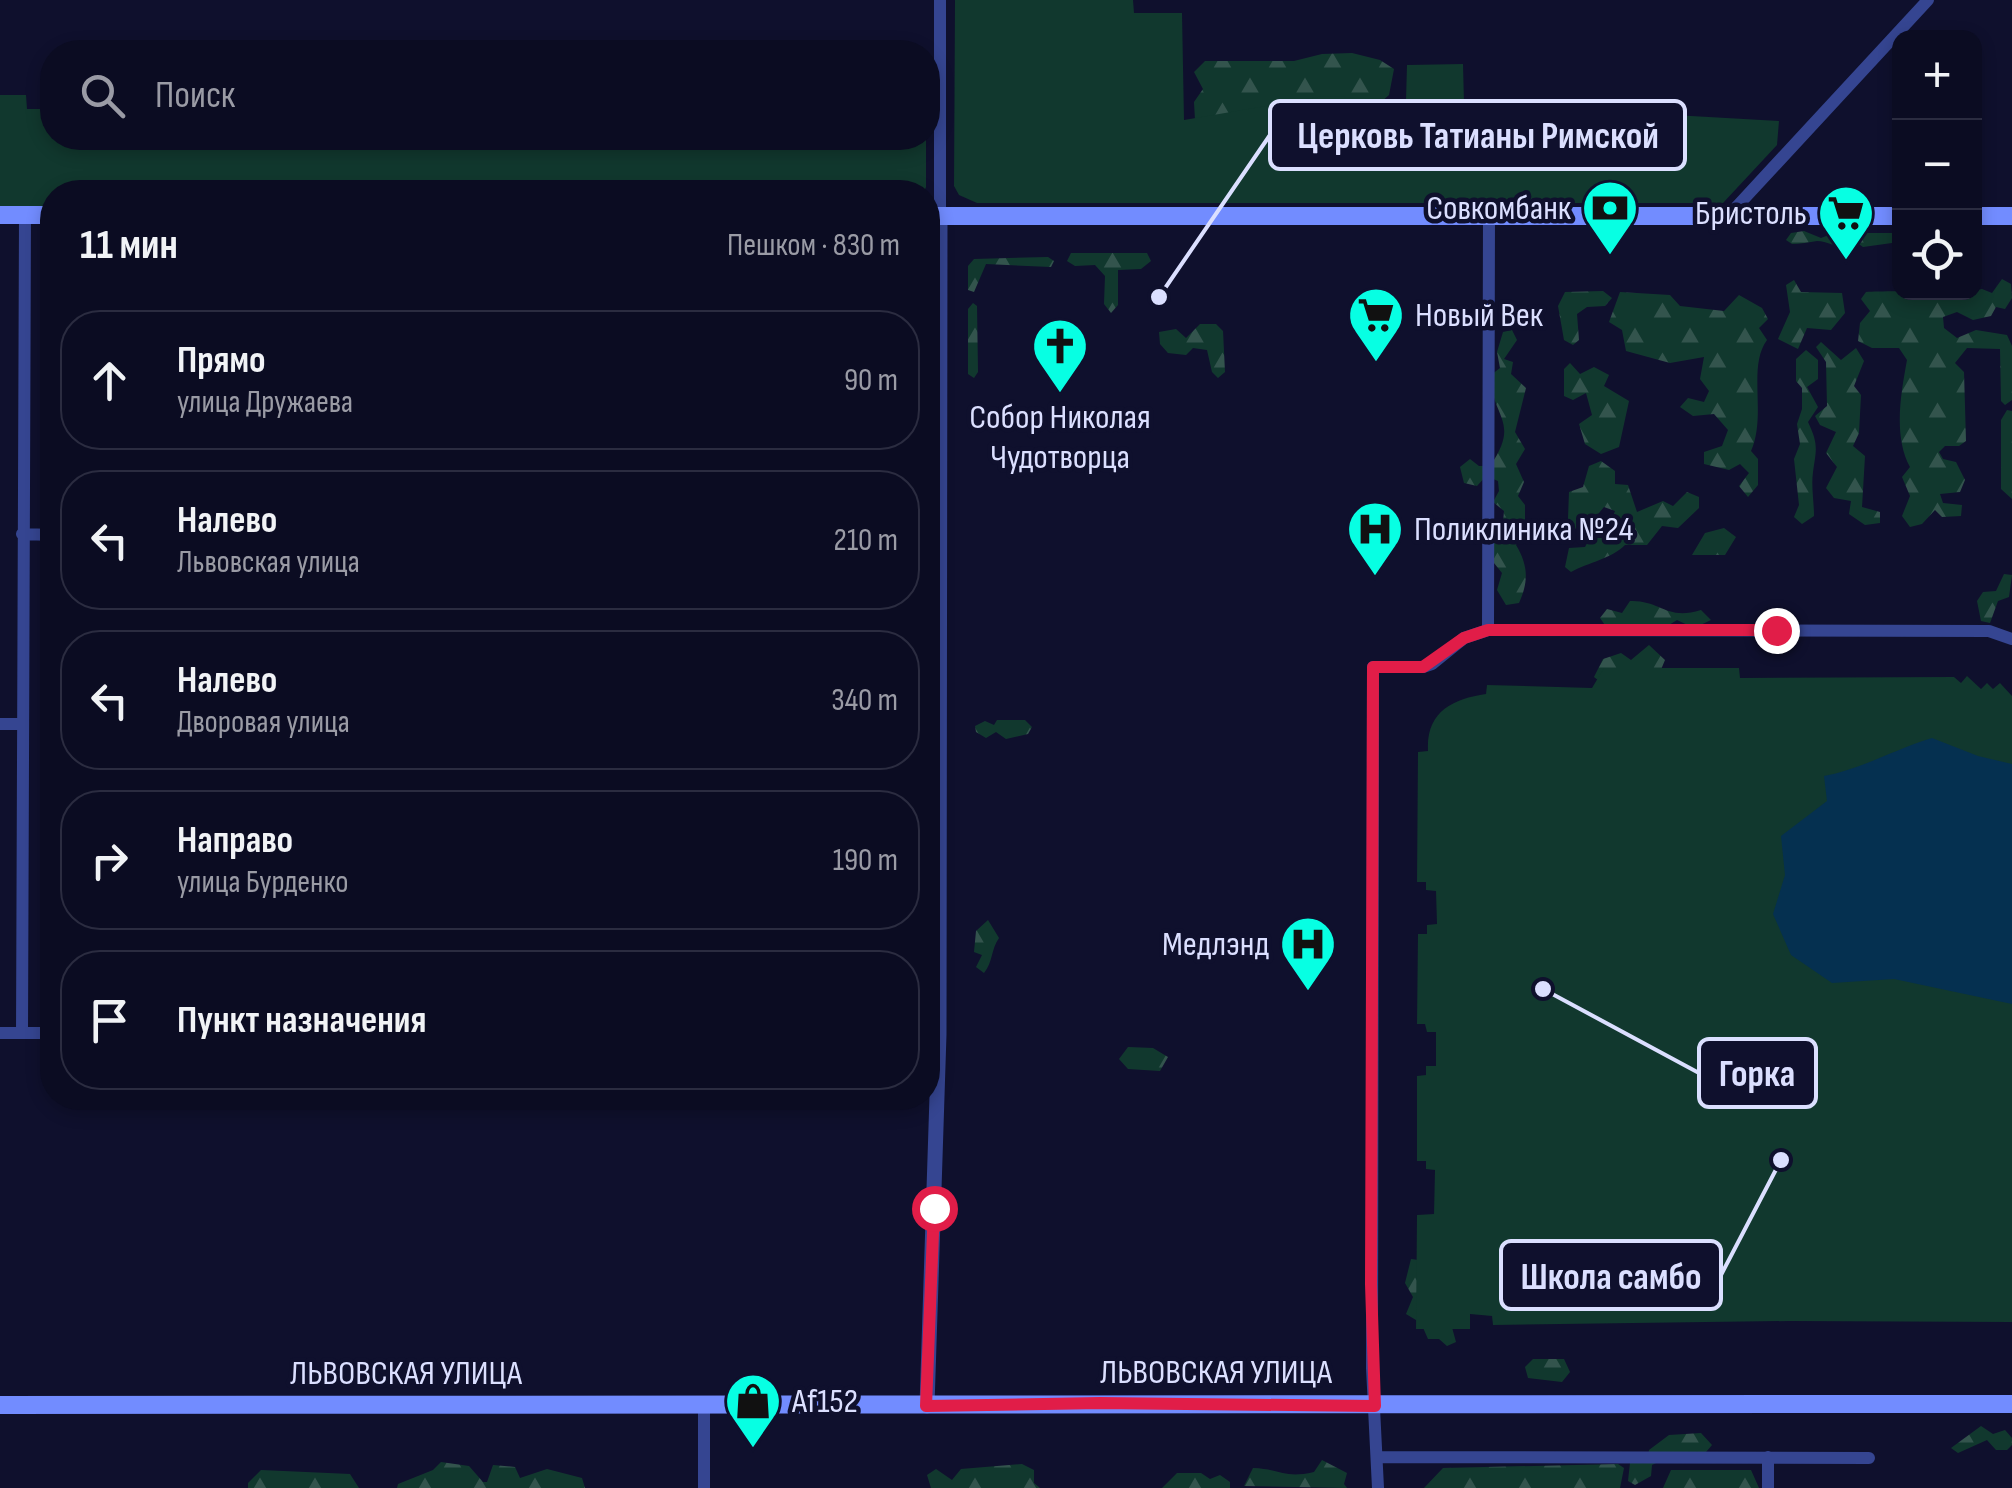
<!DOCTYPE html>
<html lang="ru">
<head>
<meta charset="utf-8">
<style>
  body { margin:0; font-family:"Sofia Sans Condensed",sans-serif; background:#191a2f; color:#f1f3f6 }
  .controls { position:absolute; right:30px; top:30px; display:grid; overflow:hidden; border-radius:20px; box-shadow:0 5px 15px #0003 }
  .controls button { width:90px; height:90px; display:grid; place-items:center; padding:0; border:0; border-bottom:2px solid #2b2c40; background:#0b0c22; color:#f1f3f6; font:50px sans-serif }
  .stop { position:absolute; width:30px; height:30px; margin:-22px; border:8px solid #e11d48; border-radius:50%; background:#fff }
  .stop.end { background:#e11d48; border-color:#fff; box-shadow:0 2px 10px #0008 }
  .list { margin:0; padding:0; list-style:none }
  h2 { display:flex; justify-content:space-between; align-items:center; height:130px; margin:0; padding:0 40px; font-size:42px }
  h2 small { font-size:32px; font-weight:400; color:#9a9ba5 }
  .list li { display:grid; grid-template-columns:65px 1fr auto; gap:30px; align-items:center; box-sizing:border-box; height:140px; margin:0 20px 20px; padding:0 20px; border:2px solid #2b2c40; border-radius:40px }
  .list b { display:block; font-size:38px; white-space:nowrap }
  .list p { margin:0; font-size:32px; white-space:nowrap; color:#9a9ba5 }
  .list em { font-size:32px; font-style:normal; color:#9a9ba5 }
  .icon { flex:none; width:55px; height:55px; fill:none; stroke:currentColor; stroke-width:2; stroke-linecap:round; stroke-linejoin:round }
  .map { position:relative; flex:none; width:2012px; height:1488px; overflow:hidden }
  .search { position:absolute; background:#0b0c22; box-shadow:0 5px 15px #0003; left:40px; top:40px; width:900px; height:110px; display:flex; align-items:center; gap:25px; box-sizing:border-box; padding:0 35px; border-radius:40px; color:#9a9ba5; font-size:38px }
  .panel { position:absolute; background:#0b0c22; box-shadow:0 5px 15px #0003; left:40px; top:180px; width:900px; height:930px; border-radius:40px }
  .map>svg:first-child { display:block }
  .forest { fill:url(#forest-firs) }
  .park { fill:#11382e }
  .water { fill:#053050 }
  .lines { fill:none; stroke-linecap:round; stroke-linejoin:round }
  .minor { stroke:#354591; stroke-width:12 }
  .tertiary { stroke:#354591; stroke-width:15 }
  .secondary { stroke:#728cff; stroke-width:18 }
  .route { stroke:#e11d48; stroke-width:12 }
  .labels { text-anchor:middle; dominant-baseline:central; stroke-width:9; stroke-linejoin:round; paint-order:stroke }
  .poi-label { font-size:35px; fill:#dbdfff; stroke:#0f102d; text-anchor:end }
  .street-label { font-size:35px; fill:#dbdfff; stroke:#0f102d }
  .leader { fill:none; stroke:#dbdfff; stroke-width:4 }
  .callout-dot { fill:#dbdfff; stroke:#0f102d; stroke-width:4 }
  .callout { fill:#0f102d; stroke:#dbdfff; stroke-width:4 }
  .callout-label { font-size:38px; text-anchor:middle; font-weight:bold; fill:#dbdfff }
</style>
</head>
<body>
<div class="map">
<svg width="2012" height="1488" viewBox="0 0 2012 1488">
  <defs>
    <pattern id="forest-firs" width="22" height="20" patternUnits="userSpaceOnUse" patternTransform="scale(2.5)"><rect width="22" height="20" fill="#11382e"/><path d="M5 1l3.5 6h-7zM16 11l3.5 6h-7z" fill="#33544d"/></pattern>
  </defs>
  <rect width="100%" height="100%" fill="#0f102d"/>
  <path class="forest" d="M1352,53L1380,60L1394,69L1389,95L1373,109L1195,120L1194,102L1203,89L1194,72L1205,61H1294L1322,54Z
    M1842,230L1850,237L1859,233H1896L1899,242L1863,247L1856,242C1841,254 1832,241 1817,241C1809,242 1800,244 1792,244L1786,240L1791,233L1804,231L1821,238Z
    M1071,253H1147L1151,261L1141,269L1118,270V305L1111,313L1104,304L1105,276L1095,265L1075,266L1067,261Z
    M1048,257L1054,261L1051,267L986,264L974,292L968,290V266L974,259Z
    M2002,279L2011,284L2012,298L2005,309L1996,307L1991,316L1973,320L1957,312L1943,317L1944,328L1957,338L1976,330L2007,335L2012,346V400L2005,405L2001,401L2000,349L1967,348L1955,363L1964,372L1966,441L1959,446H1945L1939,452L1943,459L1956,462L1965,480L1960,492L1940,494L1943,503L1962,505L1961,516L1942,517L1935,510L1922,524L1910,527L1902,516L1910,496L1902,477L1910,467C1893,436 1901,393 1907,360L1899,348H1872L1858,341L1860,323L1870,311L1861,299L1866,292C1882,291 1938,290 1950,296L1982,289L1992,293Z
    M1794,280L1801,292L1842,293L1845,313L1831,330L1807,328L1798,349L1778,339L1790,312L1786,285Z
    M1603,291L1612,298L1605,306L1587,307L1577,314L1579,340L1573,345L1564,340L1558,306L1565,292Z
    M1620,292L1670,295L1680,306L1724,311L1739,295L1762,308L1768,319L1759,328L1767,340C1747,367 1767,415 1751,451L1758,459V485L1748,497L1739,486L1749,473L1740,464L1729,470L1704,464V452L1722,446L1728,430L1714,414L1693,416L1680,407L1688,398L1704,402L1709,391L1700,379L1704,357L1670,363L1626,351L1622,330L1609,322Z
    M973,303L977,306L978,372L974,378L968,374V309Z
    M1200,324H1216L1223,331L1225,372L1218,378L1212,372L1207,350L1193,348L1186,355L1168,353L1160,344L1159,332L1176,329L1186,338Z
    M1512,330L1517,340L1504,359L1513,362L1511,374L1526,388L1515,432L1525,449L1516,464L1524,482L1518,496L1525,505V525L1516,545C1528,565 1529,581 1519,603L1506,605L1497,590L1502,573L1490,558L1491,546L1502,533L1504,511L1493,502L1499,491L1498,481L1486,476L1477,486L1464,483L1460,467L1470,459L1479,466H1490C1522,420 1490,417 1491,375L1500,368L1497,352L1503,332Z
    M1821,342L1841,360L1856,348L1864,361L1854,386L1861,395L1859,433L1853,446L1865,456L1862,507L1880,512V523L1865,525L1849,514L1851,501L1834,498L1826,488L1837,467L1826,453L1836,432L1820,425L1815,416L1827,406L1826,362L1816,347Z
    M1806,350L1818,360V379L1807,387L1818,407L1808,422C1819,445 1816,450 1813,472C1811,486 1814,502 1814,516L1802,524L1794,517L1799,505L1794,459L1800,444L1797,424L1802,409V388L1796,381V359Z
    M1570,363L1580,374L1594,367L1609,375L1604,386L1629,401L1619,447L1601,454L1585,444L1579,424L1592,415L1586,393L1573,400L1564,396V369Z
    M2007,410L2012,411V499L2001,489V420Z
    M1601,461L1615,471V484L1628,485L1637,512L1663,501L1673,506L1687,492L1699,497V508L1678,528L1662,526L1647,545H1625C1611,559 1589,562 1571,572L1565,567L1569,548L1585,547L1590,538H1605L1615,511L1604,507L1589,525L1574,529L1568,519L1569,492L1583,487L1589,466Z
    M1724,528L1736,537L1725,555H1692L1705,533Z
    M2004,574L2012,575L2009,597L1998,601L1990,623L1981,621L1977,601L1983,592L1996,591Z
    M1630,601C1661,600 1666,621 1701,610L1711,620L1694,628L1677,620L1664,628H1607L1600,618L1607,609L1622,613Z
    M1649,645L1665,660L1660,672L1612,691L1594,677L1603,659L1621,653L1631,660Z
    M997,720H1025L1032,727L1028,734L1006,739L996,732L986,738L976,732L975,726L985,721L994,725Z
    M988,920L999,938C991,949 993,962 984,973L976,967L982,955L974,952L976,931Z
    M1128,1047L1153,1048L1168,1057L1160,1071L1128,1069L1119,1059Z
    M1411,1259L1434,1262L1456,1342L1447,1346L1439,1339H1428L1421,1323L1406,1314L1413,1297L1405,1283Z
    M1533,1359H1564L1570,1372L1562,1382L1528,1378L1525,1367Z
    M1981,1426L1993,1434L2005,1430L2012,1438V1445L2007,1450H1996L1987,1440L1958,1453L1951,1448Z
    M1701,1433L1712,1445L1700,1459L1660,1461L1652,1465L1651,1476L1635,1485L1628,1481L1630,1463L1647,1462L1649,1450L1669,1435Z
    M1322,1460L1347,1473L1344,1484L1347,1488L1244,1486L1253,1468C1281,1469 1284,1479 1314,1472Z
    M441,1462L469,1466L483,1482H487L493,1465L515,1467L520,1478L547,1469L582,1478L585,1488H397L398,1484L433,1470Z
    M1022,1464L1034,1470V1483L1040,1488H931L927,1475L936,1469L952,1480L961,1469Z
    M1618,1464L1624,1468L1620,1488H1424L1443,1468Z
    M261,1470L350,1474L359,1488H248V1483Z
    M1671,1470H1751L1759,1488H1663Z
    M1177,1473H1201L1210,1479L1220,1475L1230,1482V1488H1162Z"/>
  <path class="park" d="M955,0H1133L1134,13H1182L1184,120L1324,96L1406,100L1407,65L1463,64L1464,103L1779,121L1777,145L1723,203H977L959,195L954,186Z
    M0,95H26L27,109H52V138H926V187L924,192H52V207H0Z
    M1604,668H1739L1740,678L1954,677L1961,683L1967,676L1981,689L1987,683L1993,689L2000,683L2012,696V1322L1789,1321L1493,1325L1492,1316L1470,1314V1329H1416L1417,1215L1434,1214L1435,1170L1426,1169V1161H1417V1076L1426,1075V1066H1436V1032H1427L1425,1024H1417L1418,934H1427V925L1437,924L1436,891L1426,890V882H1417L1418,752L1428,751C1426,712 1452,699 1486,694L1487,685L1592,688Z"/>
  <path class="water" d="M1932,738L1978,756L2012,764V1004L1894,979L1832,983L1791,955L1773,914L1785,875L1781,836L1827,801L1824,776C1862,769 1895,749 1932,738Z"/>
  <g class="lines">
    <path class="minor" d="M940,0V216
      M1729,215L1928,0
      M22,534L52,535
      M1488,630L1489,214
      M0,724H22
      M0,1033H52
      M22,1033L25,215
      M1377,1457L1869,1458
      M704,1488V1406
      M1378,1488L1372,1368L1373,667H1423L1432,664L1464,638L1488,630L1989,631L2012,639
      M1768,1488V1457"/>
    <path class="tertiary" d="M927,1406L939,1034L940,216"/>
    <path class="secondary" d="M0,215H52
      M928,216H1900
      M1974,216H2012
      M0,1405L2012,1404"/>
  </g>
  <g class="lines">
    <path class="route" d="M934,1208L926,1406L1100,1403L1375,1406L1371,1284L1373,667H1423L1464,638L1488,630H1776"/>
  </g>
  <defs>
    <g id="bank-pin" transform="scale(2.875)"><path d="M0 17L-7.5 6A9.5 9.5 0 1 1 7.5 6Z" fill="#07ffe3" stroke="#0f102d"/><path d="M-6-4H6V4H-6ZM0-2.3a2.3 2.3 0 1 0 0 4.6a2.3 2.3 0 1 0 0-4.6Z" fill="#111"/></g>
    <g id="supermarket-pin" transform="scale(2.875)"><path d="M0 17L-7.5 6A9.5 9.5 0 1 1 7.5 6Z" fill="#07ffe3" stroke="#0f102d"/><path d="M-6-5.5h2.5l.6 2H6L4.5 2H-2.5L-4.4-4H-6ZM-1.5 3.2a1.3 1.3 0 1 0 .1 0ZM3 3.2a1.3 1.3 0 1 0 .1 0Z" fill="#111"/></g>
    <g id="church-pin" transform="scale(2.875)"><path d="M0 17L-7.5 6A9.5 9.5 0 1 1 7.5 6Z" fill="#07ffe3" stroke="#0f102d"/><path d="M-1.2-6h2.4v3.5h3.3v2.4h-3.3V6h-2.4V-.1h-3.3v-2.4h3.3Z" fill="#111"/></g>
    <g id="hospital-pin" transform="scale(2.875)"><path d="M0 17L-7.5 6A9.5 9.5 0 1 1 7.5 6Z" fill="#07ffe3" stroke="#0f102d"/><path d="M-5-5h3v3.5h4V-5h3V5h-3V1.5h-4V5h-3Z" fill="#111"/></g>
    <g id="shop-pin" transform="scale(2.875)"><path d="M0 17L-7.5 6A9.5 9.5 0 1 1 7.5 6Z" fill="#07ffe3" stroke="#0f102d"/><path d="M-5-2.5h2.3a2.7 3.5 0 0 1 5.4 0H5L5.5 6h-11ZM-1.5-2.5h3a1.5 2.3 0 0 0-3 0Z" fill="#111"/></g>
  </defs>
  <g fill-rule="evenodd">
    <use href="#bank-pin" x="1610" y="208"/>
    <use href="#supermarket-pin" x="1846" y="213"/>
    <use href="#supermarket-pin" x="1376" y="315"/>
    <use href="#church-pin" x="1060" y="346"/>
    <use href="#hospital-pin" x="1375" y="529"/>
    <use href="#hospital-pin" x="1308" y="944"/>
    <use href="#shop-pin" x="753" y="1401"/>
  </g>
  <g class="labels">
    <g class="poi-label">
      <text x="1571" y="208">Совкомбанк</text>
      <text x="1807" y="213">Бристоль</text>
      <text x="1415" y="315" text-anchor="start">Новый Век</text>
      <text x="1060" y="417" text-anchor="middle">Собор Николая<tspan x="1060" dy="40">Чудотворца</tspan></text>
      <text x="1414" y="529" text-anchor="start">Поликлиника №24</text>
      <text x="1269" y="944">Медлэнд</text>
      <text x="792" y="1401" text-anchor="start">Af152</text>
    </g>
    <g class="street-label">
      <text x="1216" y="1372">ЛЬВОВСКАЯ УЛИЦА</text>
      <text x="406" y="1373">ЛЬВОВСКАЯ УЛИЦА</text>
    </g>
  </g>
  <path class="leader" d="M1159 297L1270 135M1543 989L1699 1073M1781 1160L1721 1275"/>
  <g class="callout-dot">
    <circle cx="1159" cy="297" r="10"/>
    <circle cx="1543" cy="989" r="10"/>
    <circle cx="1781" cy="1160" r="10"/>
  </g>
  <g class="callout">
    <rect x="1270" y="101" width="415" height="68" rx="10"/>
    <rect x="1699" y="1039" width="117" height="68" rx="10"/>
    <rect x="1501" y="1241" width="220" height="68" rx="10"/>
  </g>
  <g class="callout-label">
    <text x="1478" y="148">Церковь Татианы Римской</text>
    <text x="1757" y="1086">Горка</text>
    <text x="1611" y="1289">Школа самбо</text>
  </g>
</svg>
<div class="controls">
<button>+</button>
<button>−</button>
<button><svg class="icon" aria-label="locate" viewBox="0 0 24 24"><circle cx="12" cy="12" r="6"/><path d="M12 2v4M12 18v4M2 12h4M18 12h4"/></svg></button>
</div>
<div class="stop" style="left:934px;top:1208px"></div>
<div class="stop end" style="left:1776px;top:630px"></div>
<div class="search"><svg class="icon" aria-label="search" viewBox="0 0 24 24"><circle cx="10" cy="10" r="6"/><path d="M15 15l6 6"/></svg>Поиск</div>
<section class="panel">
<h2>11 мин<small>Пешком · 830 m</small></h2>
<ul class="list">
<li><svg class="icon" aria-label="ahead" viewBox="0 0 24 24"><path d="M12 20V5M6 11l6-6 6 6"/></svg><div><b>Прямо</b><p>улица Дружаева</p></div><em>90 m</em></li>
<li><svg class="icon" aria-label="left" viewBox="0 0 24 24"><path d="M17 20v-9H6M10 6l-5 5 5 5"/></svg><div><b>Налево</b><p>Львовская улица</p></div><em>210 m</em></li>
<li><svg class="icon" aria-label="left" viewBox="0 0 24 24"><path d="M17 20v-9H6M10 6l-5 5 5 5"/></svg><div><b>Налево</b><p>Дворовая улица</p></div><em>340 m</em></li>
<li><svg class="icon" aria-label="right" viewBox="0 0 24 24"><path d="M7 20v-9h11M14 6l5 5-5 5"/></svg><div><b>Направо</b><p>улица Бурденко</p></div><em>190 m</em></li>
<li><svg class="icon" aria-label="arrive" viewBox="0 0 24 24"><path d="M6 21V4h12l-3 4 3 4H6"/></svg><div><b>Пункт назначения</b></div></li>
</ul>
</section>
</div>
</body>
</html>
